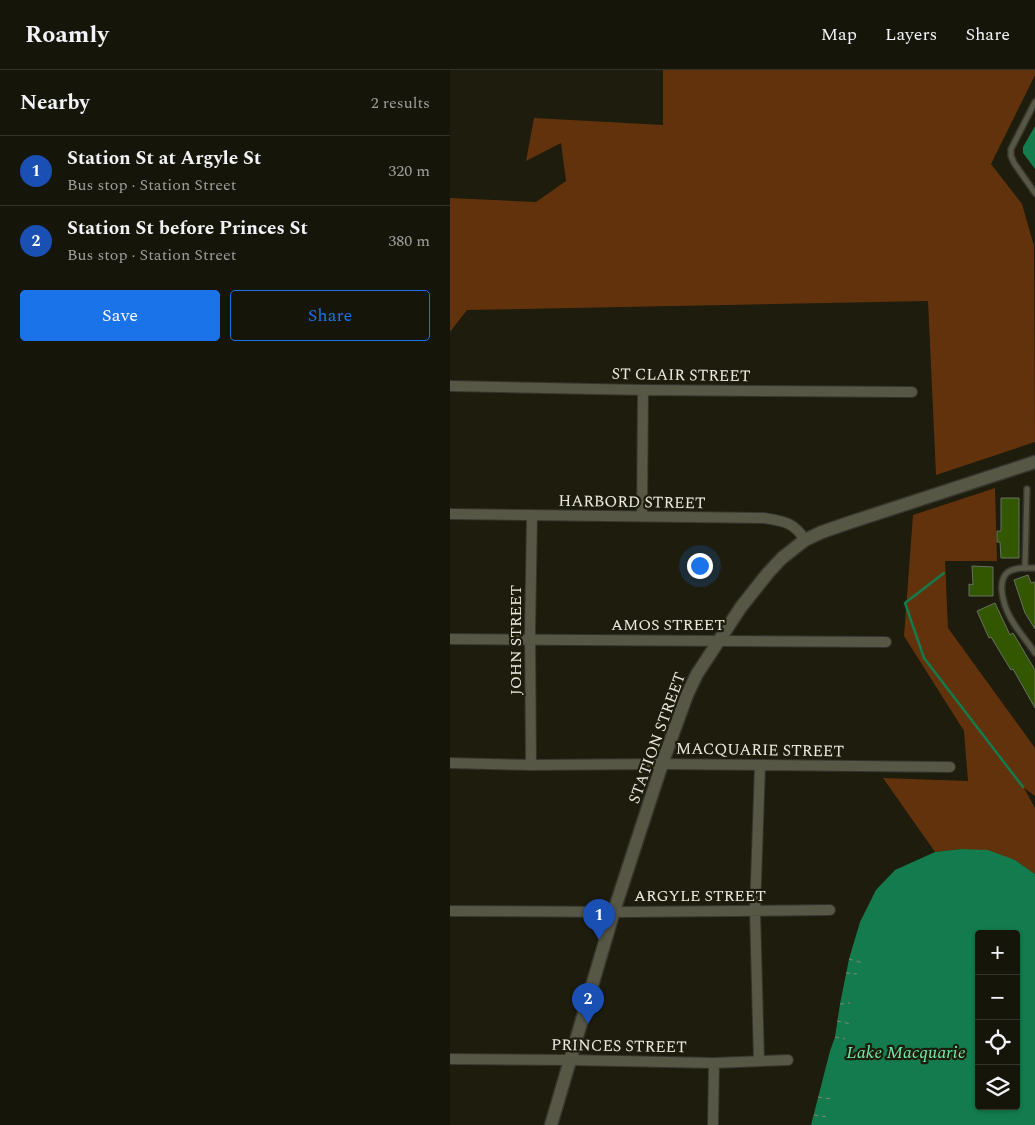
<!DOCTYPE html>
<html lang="en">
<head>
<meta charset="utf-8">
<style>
  body { margin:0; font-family:Spectral,serif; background:#232218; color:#f1f3f6 }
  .controls { position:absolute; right:15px; bottom:15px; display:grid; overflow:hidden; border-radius:5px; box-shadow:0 1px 4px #0004 }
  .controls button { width:45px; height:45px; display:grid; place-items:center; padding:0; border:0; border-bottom:1px solid #35342b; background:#16150a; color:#f1f3f6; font:25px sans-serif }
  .you { position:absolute; left:249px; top:495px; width:18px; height:18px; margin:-12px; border:4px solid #fff; border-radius:50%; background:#1a73e8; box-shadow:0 0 0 8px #1a73e833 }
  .badge { display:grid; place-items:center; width:32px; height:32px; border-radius:50%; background:#1a73e8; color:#fff; font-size:16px; font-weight:700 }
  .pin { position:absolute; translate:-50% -41px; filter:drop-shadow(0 1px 2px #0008) }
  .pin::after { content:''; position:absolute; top:26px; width:18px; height:15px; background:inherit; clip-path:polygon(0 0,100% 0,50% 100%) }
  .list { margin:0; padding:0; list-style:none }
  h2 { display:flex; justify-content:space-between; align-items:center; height:65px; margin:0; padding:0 20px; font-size:21px }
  h2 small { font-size:16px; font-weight:400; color:#9e9f9c }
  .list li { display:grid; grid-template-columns:32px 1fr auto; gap:15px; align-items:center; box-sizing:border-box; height:70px; padding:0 20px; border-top:1px solid #35342b }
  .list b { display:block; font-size:19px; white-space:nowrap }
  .list p { margin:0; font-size:16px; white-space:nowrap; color:#9e9f9c }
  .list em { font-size:16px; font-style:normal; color:#9e9f9c }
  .actions { display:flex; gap:10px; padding:15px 20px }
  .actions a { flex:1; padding:11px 0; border:1px solid #1a73e8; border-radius:5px; text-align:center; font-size:18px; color:#1a73e8 }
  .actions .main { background:#1a73e8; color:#fff }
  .icon { flex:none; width:28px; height:28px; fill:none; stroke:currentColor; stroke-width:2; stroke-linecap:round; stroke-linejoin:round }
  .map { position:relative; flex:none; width:585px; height:1055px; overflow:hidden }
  header { display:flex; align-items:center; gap:30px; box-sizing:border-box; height:70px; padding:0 25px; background:#16150a; border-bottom:1px solid #35342b }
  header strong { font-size:24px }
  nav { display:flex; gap:28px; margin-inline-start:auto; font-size:18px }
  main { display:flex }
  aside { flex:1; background:#16150a }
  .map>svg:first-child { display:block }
  .green { fill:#62320c }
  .water { fill:#137b4d; fill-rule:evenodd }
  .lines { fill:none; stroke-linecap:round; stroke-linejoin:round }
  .stream { stroke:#137b4d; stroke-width:2.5 }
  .building { fill:#325700; stroke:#687161 }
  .service-casing { stroke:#35352d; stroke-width:8 }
  .minor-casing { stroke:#35352d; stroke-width:12 }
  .tertiary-casing { stroke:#35352d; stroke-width:15 }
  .path { stroke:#858478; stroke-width:1; stroke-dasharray:4 4; stroke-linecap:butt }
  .service { stroke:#575746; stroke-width:5 }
  .minor { stroke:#575746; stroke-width:10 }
  .tertiary { stroke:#575746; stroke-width:12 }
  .labels { text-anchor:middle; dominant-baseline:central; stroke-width:4.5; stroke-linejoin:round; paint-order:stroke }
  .street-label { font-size:16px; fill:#ebebe1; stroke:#1d1c0d }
  .water-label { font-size:18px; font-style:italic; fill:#71eba9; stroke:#1d1c0d }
</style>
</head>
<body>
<header>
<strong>Roamly</strong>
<nav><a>Map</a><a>Layers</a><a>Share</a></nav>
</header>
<main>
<aside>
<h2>Nearby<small>2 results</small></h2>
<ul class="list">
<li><span class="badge" style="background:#1a4fb4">1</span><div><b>Station St at Argyle St</b><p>Bus stop · Station Street</p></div><em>320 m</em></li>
<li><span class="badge" style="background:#1a4fb4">2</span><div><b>Station St before Princes St</b><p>Bus stop · Station Street</p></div><em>380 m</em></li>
</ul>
<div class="actions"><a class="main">Save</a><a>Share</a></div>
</aside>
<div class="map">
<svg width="585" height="1055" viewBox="0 0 585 1055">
  <rect width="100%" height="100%" fill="#1d1c0d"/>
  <path class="green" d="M213,0H585V5L541,94L572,134L584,176L585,372L486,405L478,231L17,240L0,262V128L86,132L116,111L111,73L76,91L84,48L213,55Z
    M545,418L547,491H495L498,558L585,678V726L574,718L585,738V804L565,790L511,779L485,782L433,708L518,711L514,661L454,566L463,445Z"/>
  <path class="water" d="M585,56V99L573,83V77Z
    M511,779L538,780L565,790L585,804V1055H361L380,981L385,967L390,934L399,889L410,852L426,820L445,800L485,782ZM529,864H566V1036H529Z"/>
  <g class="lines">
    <path class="stream" d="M494,503L455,533L474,588L573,717"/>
  </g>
  <path class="building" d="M551,428H569V488H551L550,472H547V461H551Z
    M522,496L543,497V526H519V514L523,515Z
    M578,505L581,513L585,512V559L575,543L564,510Z
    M545,533L560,565L563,563L585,600V638L563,599L561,600L541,567L539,568L527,541Z"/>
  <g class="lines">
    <g class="service-casing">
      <path id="service" d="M585,32L561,79V86L564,93L585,123
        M575,498L577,419
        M585,498C577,498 565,497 558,502C546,511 554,536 560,547C567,560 577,571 585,583"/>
    </g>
    <g class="minor-casing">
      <path id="minor" d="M0,316L193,320L462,322
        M0,444L314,448C333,451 344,452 355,470
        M192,446L193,320
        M0,569L436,572
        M0,693L81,695L212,694L500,697
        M81,695L80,562L82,445
        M0,841L172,842L380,840
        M0,989L120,990L264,993L338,990
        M309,991L305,841L310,695
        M263,1055L264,993"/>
    </g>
    <g class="tertiary-casing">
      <path id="tertiary" d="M101,1055L164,841L212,694L237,625L247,604L291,537L318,503L332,488L355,470L372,462L398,453L585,392"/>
    </g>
    <path class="path" d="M399,889L413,893
      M396,903L407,904
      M390,934L400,933
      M387,951L401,954
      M385,967L395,969
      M368,1027L382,1029
      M364,1045L378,1047"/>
    <use href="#service" class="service"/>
    <use href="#minor" class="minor"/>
    <use href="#tertiary" class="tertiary"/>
  </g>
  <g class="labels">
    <g class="street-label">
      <text transform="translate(231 305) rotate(1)">ST CLAIR STREET</text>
      <text transform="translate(182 432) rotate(1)">HARBORD STREET</text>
      <text x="218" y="555">AMOS STREET</text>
      <text transform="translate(66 570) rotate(-90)">JOHN STREET</text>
      <text transform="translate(207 668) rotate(-70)">STATION STREET</text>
      <text transform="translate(310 680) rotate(1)">MACQUARIE STREET</text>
      <text x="250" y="826">ARGYLE STREET</text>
      <text transform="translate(169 976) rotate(1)">PRINCES STREET</text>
    </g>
    <g class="water-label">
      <text x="456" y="982">Lake Macquarie</text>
    </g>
  </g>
</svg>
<div class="controls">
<button>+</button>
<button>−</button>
<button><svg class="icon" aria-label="locate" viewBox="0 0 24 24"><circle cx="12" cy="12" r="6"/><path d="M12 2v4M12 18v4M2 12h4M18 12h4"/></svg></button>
<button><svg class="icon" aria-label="layers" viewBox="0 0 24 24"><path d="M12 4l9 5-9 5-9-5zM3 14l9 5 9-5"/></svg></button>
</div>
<div class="you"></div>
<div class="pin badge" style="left:149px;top:870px;background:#1a4fb4">1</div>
<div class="pin badge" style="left:138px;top:954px;background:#1a4fb4">2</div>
</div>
</main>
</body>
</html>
